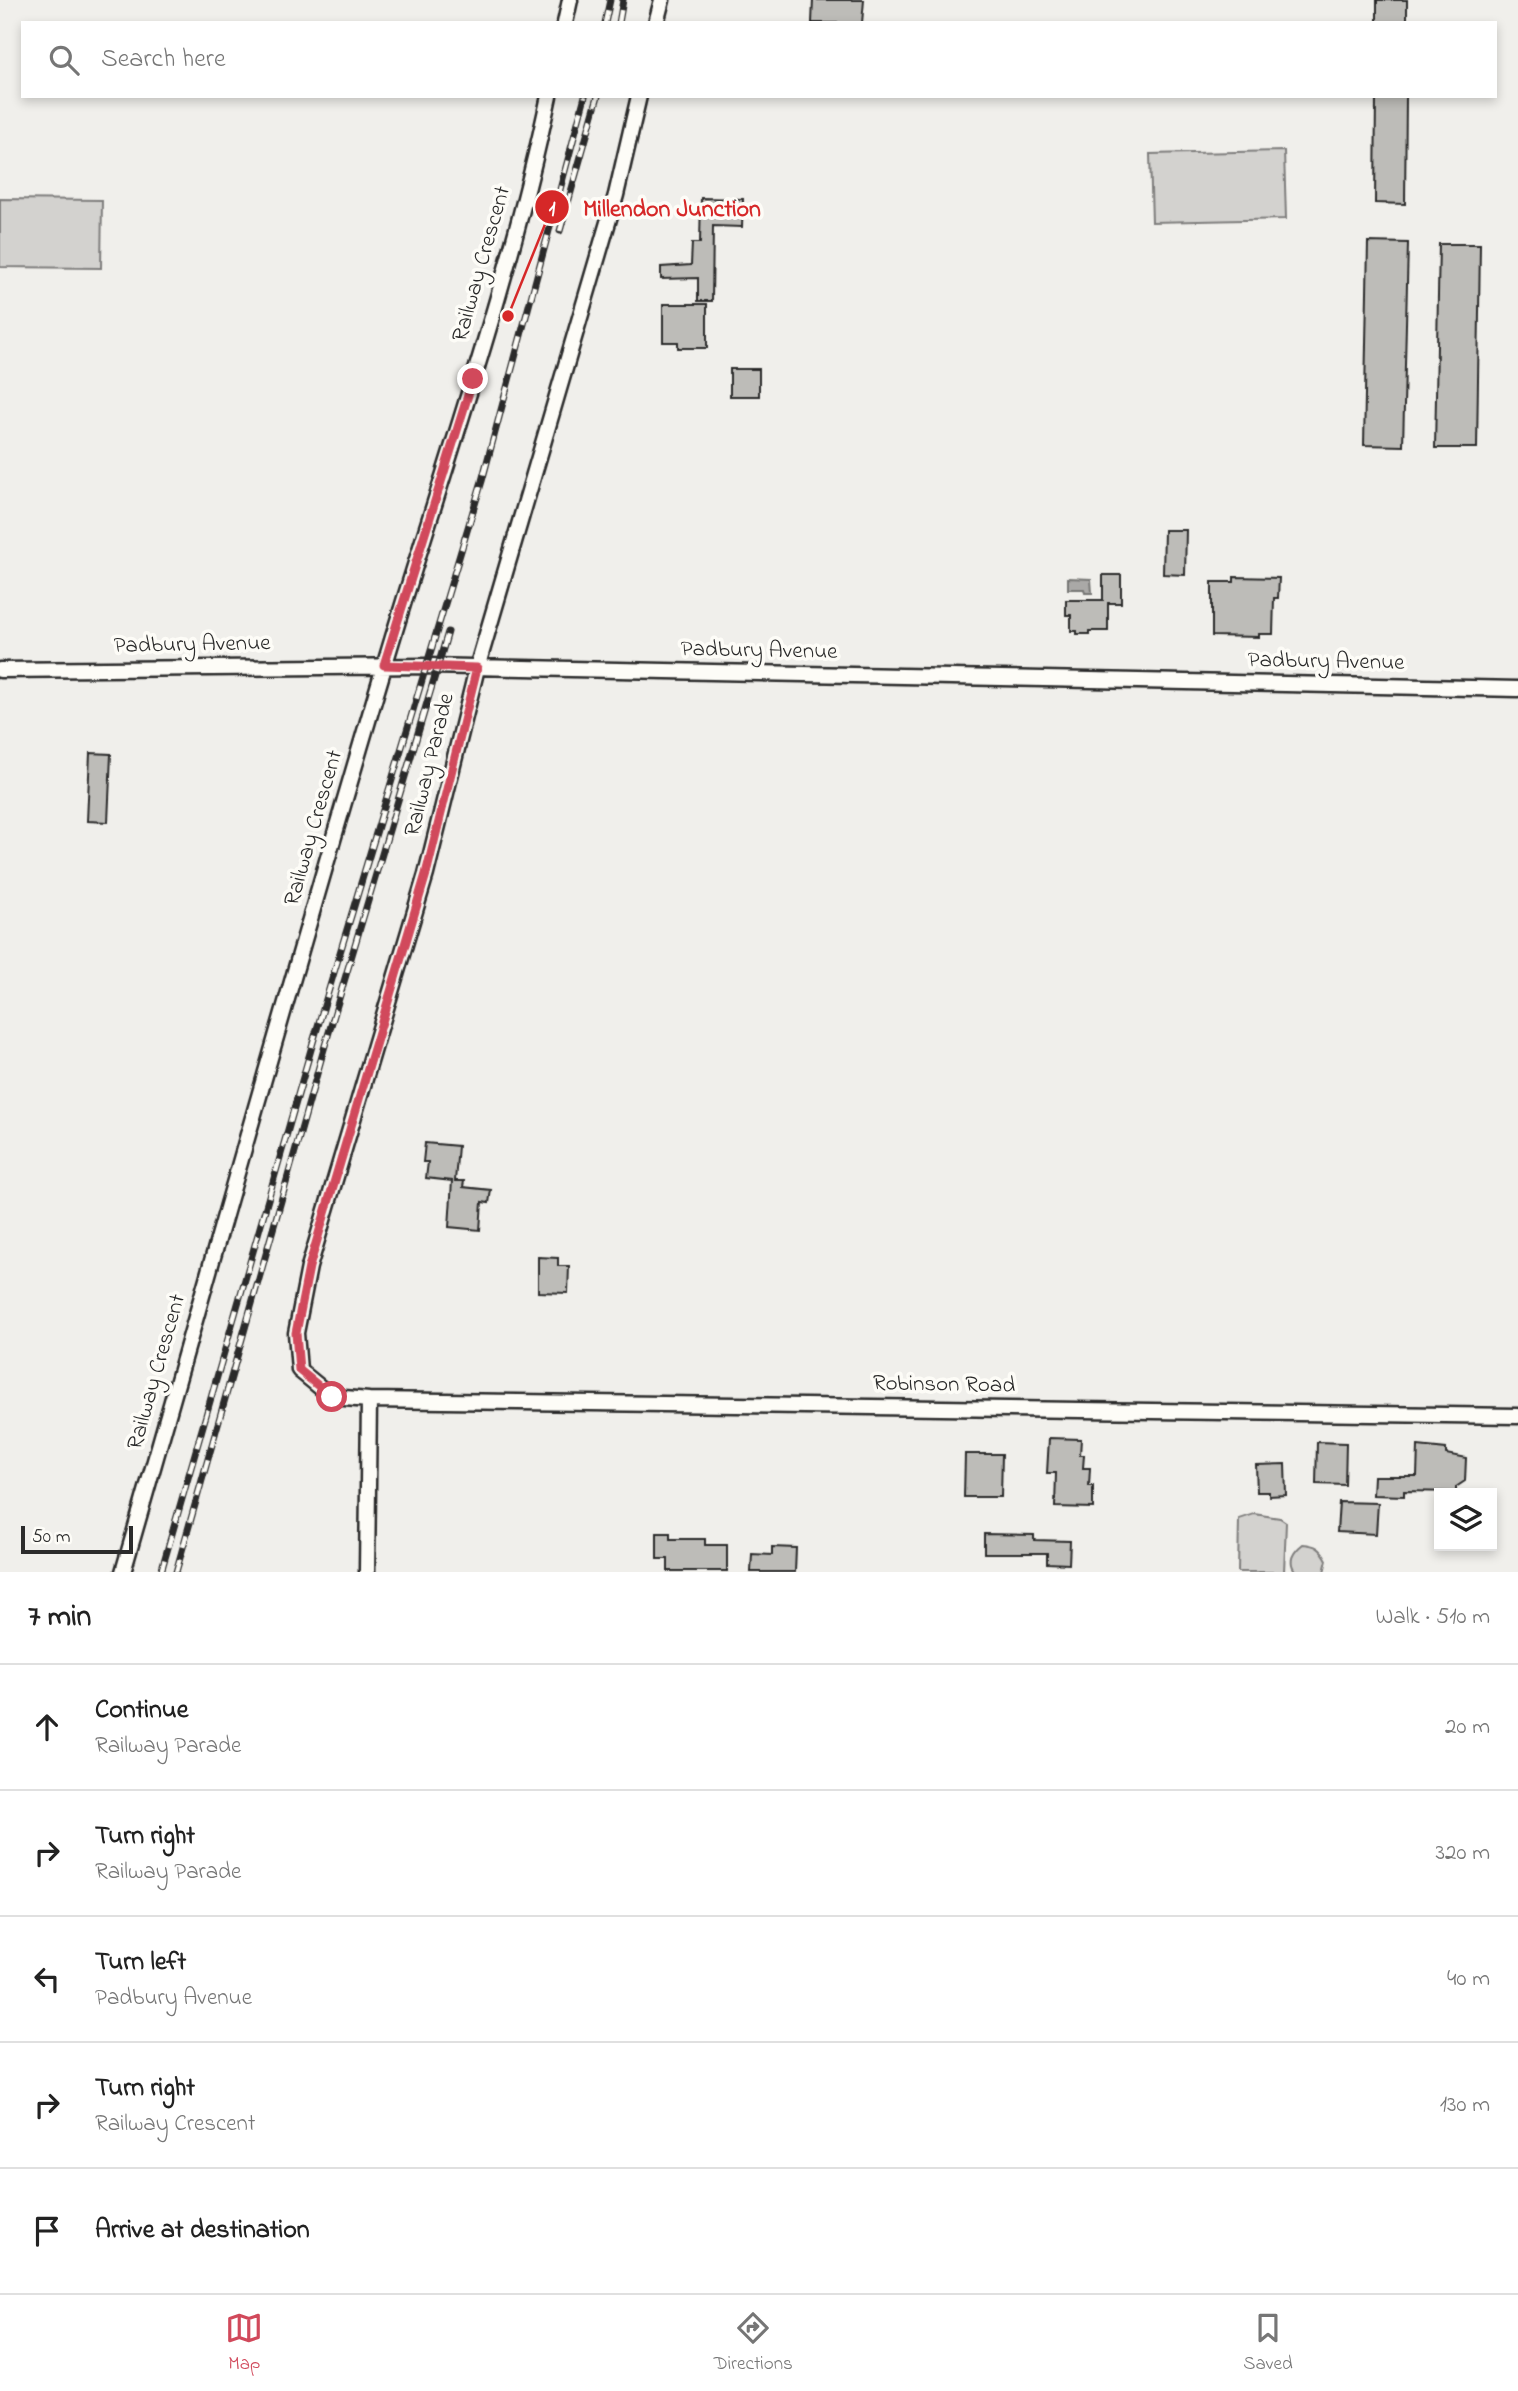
<!DOCTYPE html>
<html lang="en">
<head>
<meta charset="utf-8">
<style>
  body { margin:0; font-family:"Indie Flower",sans-serif; background:#f6f6f6; color:#222 }
  .controls { position:absolute; right:21px; bottom:21px; display:grid; overflow:hidden; border-radius:0px; box-shadow:0 4px 10px #0003 }
  .controls button { width:63px; height:63px; display:grid; place-items:center; padding:0; border:0; border-bottom:2px solid #e0e0e0; background:#fff; color:#222; font:35px sans-serif }
  .scale { position:absolute; left:21px; bottom:18px; width:112px; box-sizing:border-box; padding-left:7px; border:4px solid #2b2b2b; border-top:0; font-size:19px; line-height:24px; white-space:nowrap; color:#2b2b2b; -webkit-text-stroke:5px #fdfcf7; paint-order:stroke }
  .stop { position:absolute; width:21px; height:21px; margin:-16px; border:5px solid #d1495b; border-radius:50%; background:#fff }
  .stop.end { background:#d1495b; border-color:#fff; box-shadow:0 2px 7px #0008 }
  .list { margin:0; padding:0; list-style:none }
  h2 { display:flex; justify-content:space-between; align-items:center; height:91px; margin:0; padding:0 28px; font-size:30px }
  h2 small { font-size:23px; font-weight:400; color:#767676 }
  .list li { display:grid; grid-template-columns:46px 1fr auto; gap:21px; align-items:center; box-sizing:border-box; height:126px; padding:0 28px; border-top:2px solid #e0e0e0 }
  .list b { display:block; font-size:26px; white-space:nowrap }
  .list p { margin:0; font-size:23px; white-space:nowrap; color:#767676 }
  .list em { font-size:23px; font-style:normal; color:#767676 }
  .icon { flex:none; width:38px; height:38px; fill:none; stroke:currentColor; stroke-width:2; stroke-linecap:round; stroke-linejoin:round }
  .map { position:relative; flex:none; width:1518px; height:1572px; overflow:hidden }
  .search { position:absolute; background:#fff; box-shadow:0 4px 10px #0003; left:21px; right:21px; top:21px; height:77px; display:flex; align-items:center; gap:18px; box-sizing:border-box; padding:0 24px; border-radius:0px; color:#767676; font-size:26px }
  .sheet { height:721px; background:#fff }
  nav { display:flex; justify-content:space-around; align-items:center; box-sizing:border-box; height:98px; border-top:2px solid #e0e0e0; background:#fff; font-size:19px; color:#767676 }
  nav a { display:grid; justify-items:center; gap:4px }
  nav .on { color:#d1495b }
  .map>svg:first-child { display:block }
  .green { fill:#d3d2cf; stroke:#7f7e7d; stroke-width:2 }
  .water { fill:#aaa9a7; stroke:#777775; stroke-width:2 }
  .building { fill:#bdbcb8; stroke:#2b2b2b; stroke-width:2 }
  .lines { fill:none; stroke-linecap:round; stroke-linejoin:round }
  .street-casing { stroke:#2b2b2b; stroke-width:19 }
  .street { stroke:#fdfcf7; stroke-width:14 }
  .rail-casing { stroke:#2b2b2b; stroke-width:7 }
  .rail { stroke:#fdfcf7; stroke-width:4.5; stroke-dasharray:13; stroke-linecap:butt }
  .route { stroke:#d1495b; stroke-width:9 }
  .labels { text-anchor:middle; dominant-baseline:central; stroke-width:7; stroke-linejoin:round; paint-order:stroke }
  .street-label { font-size:23px; fill:#2b2b2b; stroke:#fdfcf7 }
  .leader { fill:none; stroke:#d62828; stroke-width:2.5 }
  .callout-dot { fill:#d62828; stroke:#fdfcf7; stroke-width:2.5 }
  .mark-label { font-size:21px; text-anchor:middle; font-weight:bold; fill:#fff }
  .callout-label { font-size:24px; text-anchor:middle; font-weight:bold; fill:#d62828; stroke:#fdfcf7; stroke-width:7; stroke-linejoin:round; paint-order:stroke }
</style>
</head>
<body>
<div class="map">
<svg width="1518" height="1572" viewBox="0 0 1518 1572">
  <rect width="100%" height="100%" fill="#f0efeb"/>
  <filter id="ink" filterUnits="userSpaceOnUse"><feTurbulence type="fractalNoise" baseFrequency=".0143" numOctaves="2"/><feDisplacementMap in="SourceGraphic" scale="14" xChannelSelector="R" yChannelSelector="G"/><feConvolveMatrix kernelMatrix="1 2 1 2 8 2 1 2 1" color-interpolation-filters="sRGB"/></filter>
  <g filter="url(#ink)">
    <path class="green" d="M1284,151L1286,219L1152,222L1150,154Z
      M0,199L102,200L101,268L0,267Z
      M1254,1514L1280,1518L1286,1522L1284,1572H1238L1239,1519Z
      M1303,1544C1316,1545 1321,1548 1327,1560L1324,1572H1296C1287,1561 1293,1552 1303,1544Z"/>
    <path class="water" d="M1068,578L1091,579L1092,593H1085L1084,589H1068Z"/>
    <path class="building" d="M813,0H864L862,23H812Z
      M1377,0H1407V23H1377Z
      M1376,96H1406L1405,204L1375,203Z
      M701,198L743,199L742,227L713,226L712,301H698V278L661,279V267L691,265L692,243H700Z
      M1368,242L1408,243L1403,446L1364,445Z
      M1439,244H1480L1477,448H1435Z
      M663,304H707V348H678V342H663Z
      M730,369H759V396H730Z
      M1164,530H1186L1185,575L1163,574Z
      M1103,575H1121V603H1108V631H1089V634H1077V631H1071V615H1066V600H1103Z
      M1234,577L1279,578L1278,598H1274L1273,634H1259V637L1212,636V582H1234Z
      M90,753L111,754L108,822L87,821Z
      M425,1143L458,1146L455,1181H464L463,1187L491,1190L489,1203L482,1202L480,1230L449,1227L452,1181L426,1178L428,1162H423Z
      M538,1257L558,1258V1266H569L568,1293L538,1292Z
      M1049,1438L1081,1439L1080,1455H1084L1083,1468H1090L1089,1486H1093V1508L1055,1507L1056,1473H1047Z
      M1317,1442L1346,1443L1345,1485L1316,1484Z
      M1418,1446L1446,1449V1454L1466,1458L1465,1481L1456,1487V1492L1404,1491V1496L1373,1495L1374,1476H1417Z
      M965,1454H1002L1001,1497H964Z
      M1285,1464L1286,1495L1269,1496V1492H1257L1256,1465Z
      M1339,1502L1378,1503L1376,1534L1337,1532Z
      M657,1533H670V1539H705V1545H727V1571H668V1559H657Z
      M984,1534L1034,1535V1540L1070,1541L1069,1564L1047,1563V1553H984Z
      M772,1547L796,1548L795,1572H751L752,1554L772,1555Z"/>
    <g class="lines">
      <g class="street-casing">
        <path id="street" d="M565,23L570,0
          M656,23L662,0
          M639,96L616,195L477,668L426,874L309,1267L296,1333L299,1370L332,1397L369,1400L1518,1416
          M0,670L428,666L1518,689
          M123,1572C210,1270 294,968 384,667C440,478 508,290 549,96
          M367,1572L369,1400"/>
      </g>
      <use href="#street" class="street"/>
      <g class="rail-casing">
        <path id="rail" d="M605,23L610,0
          M619,23L623,0
          M560,231L598,96
          M161,1572L314,1039L482,481L585,96
          M176,1572L324,1049L448,632"/>
      </g>
      <use href="#rail" class="rail"/>
    </g>
  </g>
  <g class="lines" filter="url(#ink)">
    <path class="route" d="M332,1397L299,1370L296,1333L309,1267L426,874L477,668L384,665L473,379"/>
  </g>
  <g class="labels">
    <g class="street-label">
      <text transform="translate(482 264) rotate(-74)">Railway Crescent</text>
      <text transform="translate(192 645) rotate(-1)">Padbury Avenue</text>
      <text transform="translate(759 651) rotate(1)">Padbury Avenue</text>
      <text transform="translate(1326 662) rotate(1)">Padbury Avenue</text>
      <text transform="translate(430 765) rotate(-76)">Railway Parade</text>
      <text transform="translate(314 828) rotate(-74)">Railway Crescent</text>
      <text transform="translate(157 1372) rotate(-74)">Railway Crescent</text>
      <text transform="translate(944 1385) rotate(1)">Robinson Road</text>
    </g>
  </g>
  <path class="leader" d="M508 316L552 207"/>
  <g class="callout-dot">
    <circle cx="508" cy="316" r="7"/>
    <circle cx="552" cy="207" r="18"/>
  </g>
  <g class="mark-label">
    <text x="552" y="215">1</text>
  </g>
  <g class="callout-label">
    <text x="672" y="216">Millendon Junction</text>
  </g>
</svg>
<div class="controls">
<button><svg class="icon" aria-label="layers" viewBox="0 0 24 24"><path d="M12 4l9 5-9 5-9-5zM3 14l9 5 9-5"/></svg></button>
</div>
<div class="scale">50 m</div>
<div class="stop" style="left:332px;top:1397px"></div>
<div class="stop end" style="left:473px;top:379px"></div>
<div class="search"><svg class="icon" aria-label="search" viewBox="0 0 24 24"><circle cx="10" cy="10" r="6"/><path d="M15 15l6 6"/></svg>Search here</div>
</div>
<section class="sheet">
<h2>7 min<small>Walk · 510 m</small></h2>
<ul class="list">
<li><svg class="icon" aria-label="ahead" viewBox="0 0 24 24"><path d="M12 20V5M6 11l6-6 6 6"/></svg><div><b>Continue</b><p>Railway Parade</p></div><em>20 m</em></li>
<li><svg class="icon" aria-label="right" viewBox="0 0 24 24"><path d="M7 20v-9h11M14 6l5 5-5 5"/></svg><div><b>Turn right</b><p>Railway Parade</p></div><em>320 m</em></li>
<li><svg class="icon" aria-label="left" viewBox="0 0 24 24"><path d="M17 20v-9H6M10 6l-5 5 5 5"/></svg><div><b>Turn left</b><p>Padbury Avenue</p></div><em>40 m</em></li>
<li><svg class="icon" aria-label="right" viewBox="0 0 24 24"><path d="M7 20v-9h11M14 6l5 5-5 5"/></svg><div><b>Turn right</b><p>Railway Crescent</p></div><em>130 m</em></li>
<li><svg class="icon" aria-label="arrive" viewBox="0 0 24 24"><path d="M6 21V4h12l-3 4 3 4H6"/></svg><div><b>Arrive at destination</b></div></li>
</ul>
</section>
<nav>
<a class="on"><svg class="icon" aria-label="map" viewBox="0 0 24 24"><path d="M3 6l6-2 6 2 6-2v14l-6 2-6-2-6 2zM9 4v14M15 6v14"/></svg>Map</a>
<a><svg class="icon" aria-label="directions" viewBox="0 0 24 24"><path d="M12 3l9 9-9 9-9-9zM9 14v-3h6M13 9l2 2-2 2"/></svg>Directions</a>
<a><svg class="icon" aria-label="saved" viewBox="0 0 24 24"><path d="M7 4h10v16l-5-4-5 4z"/></svg>Saved</a>
</nav>
</body>
</html>
